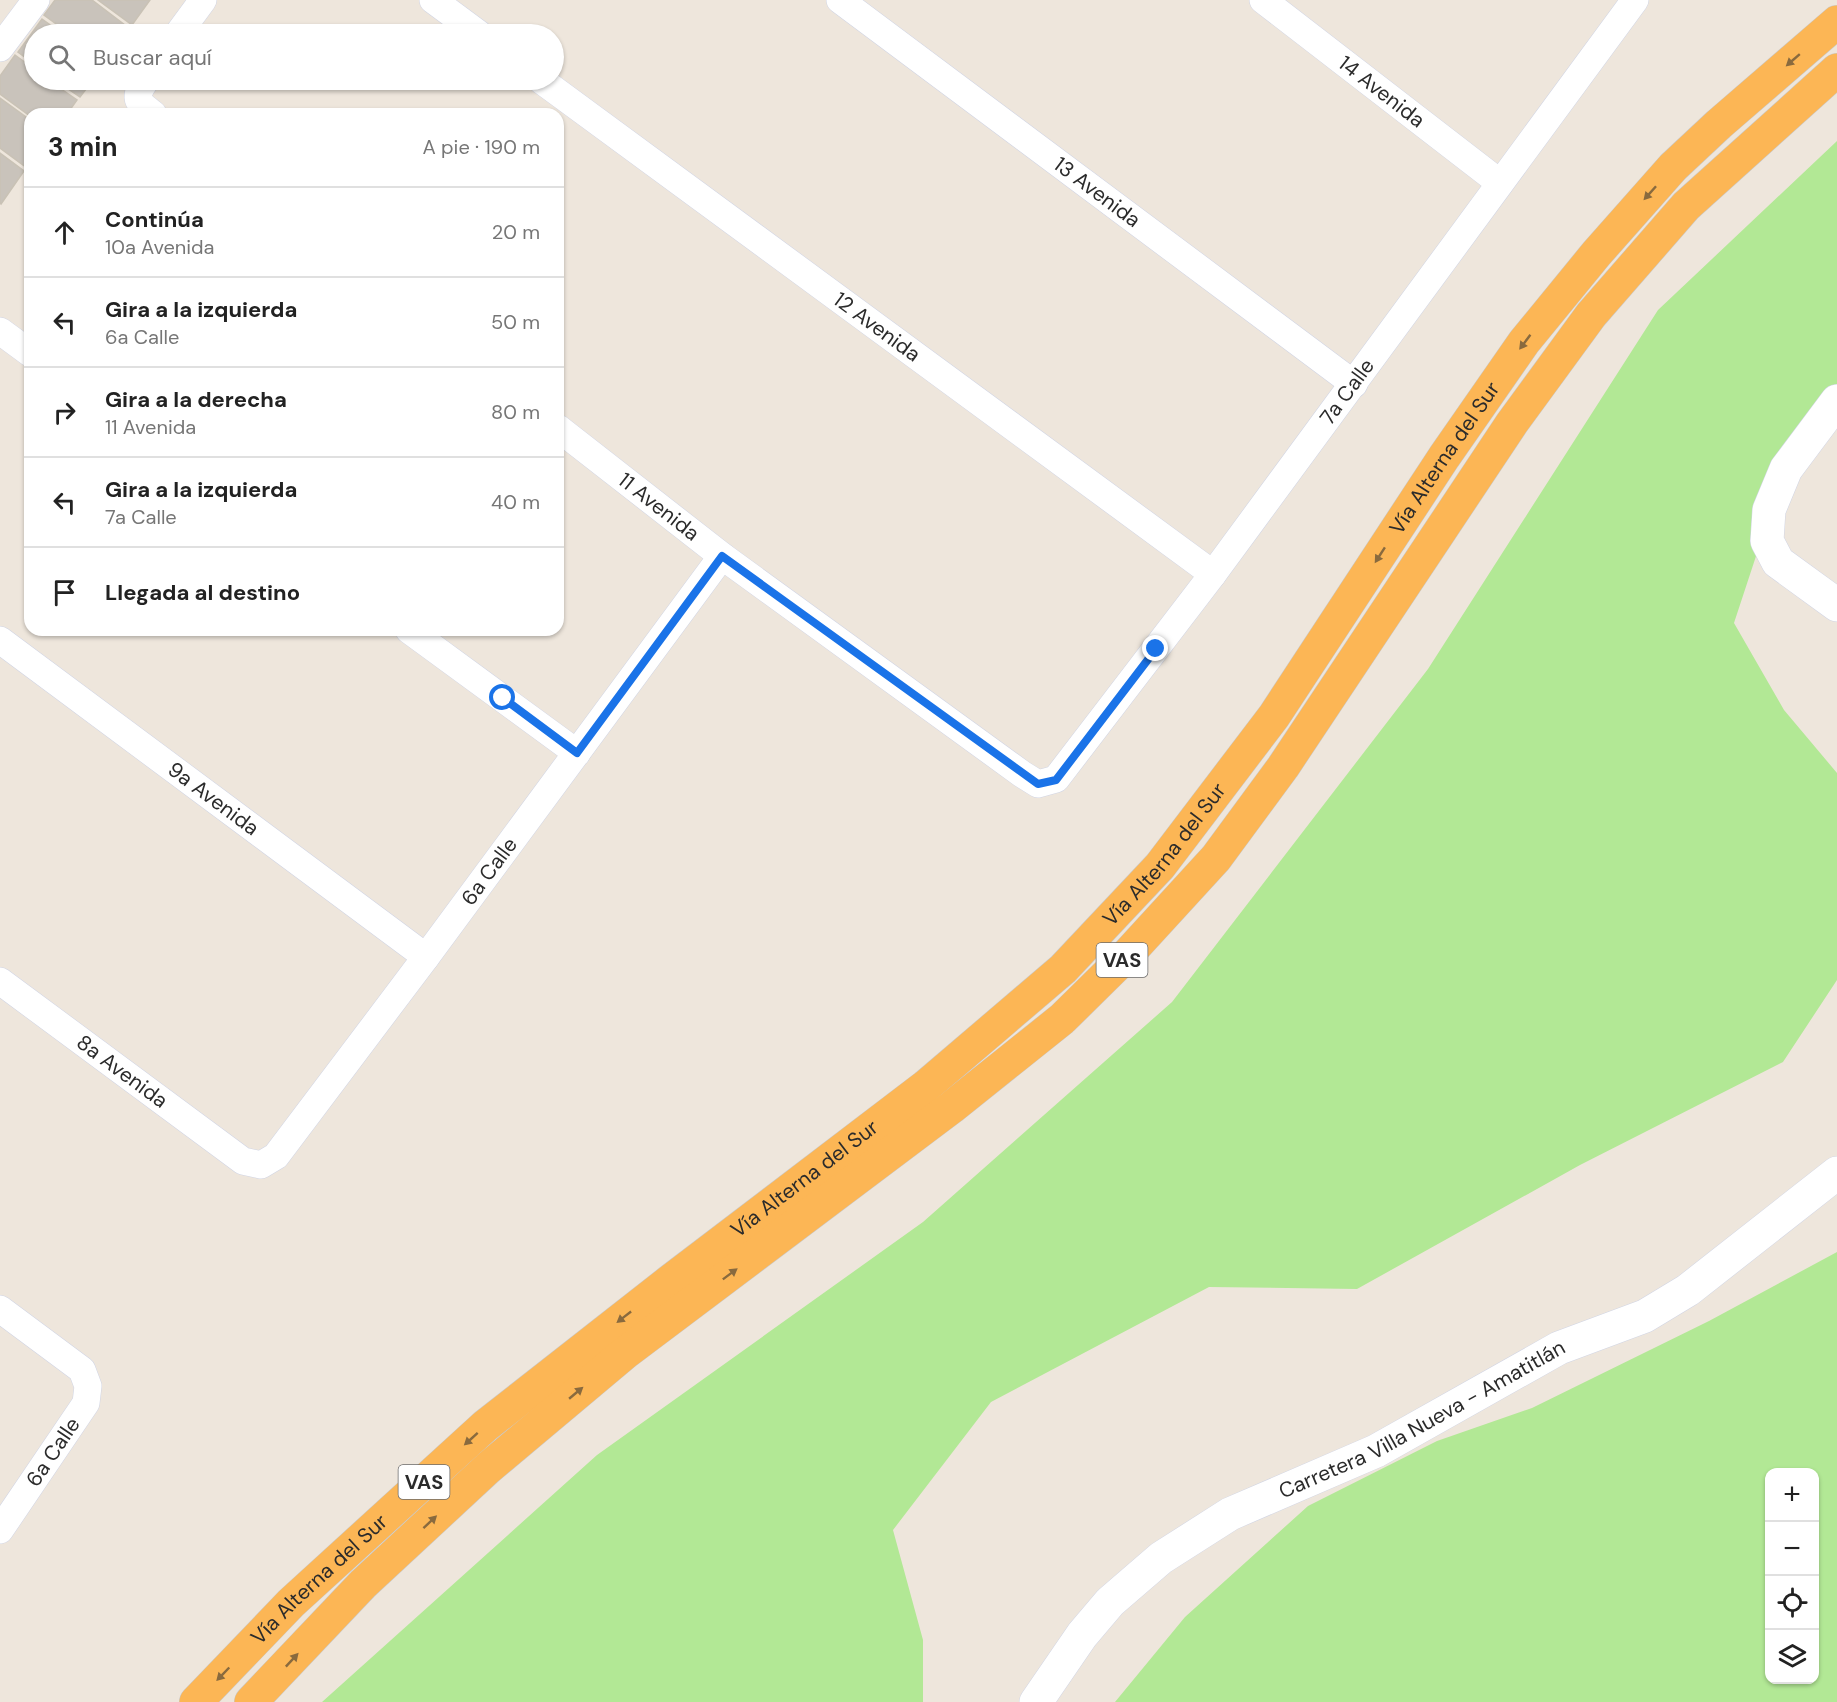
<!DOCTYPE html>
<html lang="es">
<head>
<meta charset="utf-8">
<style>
  body { margin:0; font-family:"DM Sans",sans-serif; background:#f6f6f6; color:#222 }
  .controls { position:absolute; right:18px; bottom:18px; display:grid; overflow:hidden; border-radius:12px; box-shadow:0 2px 4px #0004 }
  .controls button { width:54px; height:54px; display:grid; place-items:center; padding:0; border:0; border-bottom:2px solid #e0e0e0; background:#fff; color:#222; font:30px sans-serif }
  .stop { position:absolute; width:18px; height:18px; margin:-14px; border:4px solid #1a73e8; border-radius:50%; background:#fff }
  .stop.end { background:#1a73e8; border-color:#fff; box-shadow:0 2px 6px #0008 }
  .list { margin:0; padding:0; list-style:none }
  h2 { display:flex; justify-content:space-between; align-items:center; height:78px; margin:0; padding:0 24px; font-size:26px }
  h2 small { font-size:20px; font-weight:400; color:#767676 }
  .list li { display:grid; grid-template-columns:39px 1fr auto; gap:18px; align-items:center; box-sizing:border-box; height:90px; padding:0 24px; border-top:2px solid #e0e0e0 }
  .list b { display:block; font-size:22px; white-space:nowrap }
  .list p { margin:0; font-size:20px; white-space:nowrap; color:#767676 }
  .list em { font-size:20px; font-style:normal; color:#767676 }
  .icon { flex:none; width:33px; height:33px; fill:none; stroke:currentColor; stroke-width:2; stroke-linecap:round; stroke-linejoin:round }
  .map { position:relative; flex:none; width:1837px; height:1702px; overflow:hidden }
  .search { position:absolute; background:#fff; box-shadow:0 2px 4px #0004; left:24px; top:24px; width:540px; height:66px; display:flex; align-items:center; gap:15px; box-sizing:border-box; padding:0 21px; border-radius:33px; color:#767676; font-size:22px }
  .panel { position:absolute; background:#fff; box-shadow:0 2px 4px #0004; left:24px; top:108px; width:540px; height:528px; border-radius:18px }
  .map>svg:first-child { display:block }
  .green { fill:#b2e895; fill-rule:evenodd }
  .building { fill:#c9c3bb; stroke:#c9c2b5; stroke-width:1.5 }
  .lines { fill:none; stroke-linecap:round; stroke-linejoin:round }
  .minor-casing { stroke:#d1d5e4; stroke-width:28 }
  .tertiary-casing { stroke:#d1d5e4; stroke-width:34 }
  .trunk-casing { stroke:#c8c8c8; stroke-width:34 }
  .minor { stroke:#fff; stroke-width:27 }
  .tertiary { stroke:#fff; stroke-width:33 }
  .trunk { stroke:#fcb655; stroke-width:33 }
  .oneway { fill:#896a3e }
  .route { stroke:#1a73e8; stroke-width:8 }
  .labels { text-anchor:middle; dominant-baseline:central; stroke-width:4.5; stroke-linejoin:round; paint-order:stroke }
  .shield { fill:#fff; stroke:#6b6b6b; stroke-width:1.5 }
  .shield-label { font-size:20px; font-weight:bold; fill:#2b2b2b }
  .street-label { font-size:21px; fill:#2b2b2b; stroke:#fff }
</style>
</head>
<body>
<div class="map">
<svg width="1837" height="1702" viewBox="0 0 1837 1702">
  <rect width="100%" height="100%" fill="#eee6dc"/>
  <path class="green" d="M1837,141V401L1788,459L1734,623L1784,710L1837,773V980L1783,1062L1580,1165L1357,1289L1209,1287L991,1402L893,1530L923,1640V1702H322L597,1455L923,1222L1172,1002L1428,669L1658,310Z
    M1837,1252V1702H1115L1185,1617L1308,1506L1437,1441L1532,1408L1709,1321ZM1770,1472H1814V1680H1770Z"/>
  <path class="building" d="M55,0H92L129,28L124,34H70L44,15Z
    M98,0H150L132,25Z
    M42,19L63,34H34V64L18,52Z
    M15,55L34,69V80H48L77,100L67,114H30V116L0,94V76Z
    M55,80H93L80,97Z
    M0,98L30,120V164L27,168L0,148Z
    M0,153L24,171L1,204L0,203Z"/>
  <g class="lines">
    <g class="minor-casing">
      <g id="minor">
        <path d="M433,0L479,34"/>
        <path id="s1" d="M840,0L1354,384"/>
        <path id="s2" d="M1263,0L1500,183"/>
        <path d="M178,34L203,0"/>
        <path d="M0,48L36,0"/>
        <path d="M146,80C133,98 136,101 153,114"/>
        <path id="s3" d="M541,80L1213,574"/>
        <path d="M0,331L30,353"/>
        <path id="s4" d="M558,428L722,556L1022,774L1038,784L1056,779L1213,574L1635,0"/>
        <path d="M409,630L577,753"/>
        <path id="s5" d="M0,640L426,957"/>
        <path id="s6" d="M0,981L243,1161L261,1165L276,1156L426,957L722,556"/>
        <path d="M0,1309L82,1370L88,1386L86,1403L0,1530"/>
      </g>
    </g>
    <g class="tertiary-casing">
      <g id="tertiary">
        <path d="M1837,401L1786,469L1769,510L1767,541L1778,562L1837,605"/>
        <path id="s7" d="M1036,1702L1082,1635L1110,1602L1161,1558L1230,1514L1376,1451L1559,1348L1645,1316L1688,1290L1837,1173"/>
      </g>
    </g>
    <g class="trunk-casing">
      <g id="trunk">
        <path id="s8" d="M196,1702L291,1603L485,1426L670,1281L926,1086L1063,969L1160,866L1274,716L1444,457L1524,342L1596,254L1673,167L1719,124L1837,22"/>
        <path d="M251,1702L363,1584L488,1468L625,1353L952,1107L1062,1019L1128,954L1216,858L1283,767L1512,423L1591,315L1686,206L1837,70"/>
      </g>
    </g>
    <use href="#minor" class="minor"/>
    <use href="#tertiary" class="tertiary"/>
    <use href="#trunk" class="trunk"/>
  </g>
  <defs><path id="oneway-solid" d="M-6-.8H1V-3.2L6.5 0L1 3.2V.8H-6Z" transform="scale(1.5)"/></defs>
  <g class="oneway">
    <use href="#oneway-solid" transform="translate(1793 60) rotate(139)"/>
    <use href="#oneway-solid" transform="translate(1650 193) rotate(132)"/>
    <use href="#oneway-solid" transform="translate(1525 342) rotate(127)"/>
    <use href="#oneway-solid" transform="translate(1380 555) rotate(123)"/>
    <use href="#oneway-solid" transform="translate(730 1274) rotate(-37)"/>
    <use href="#oneway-solid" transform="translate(624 1317) rotate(142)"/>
    <use href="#oneway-solid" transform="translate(576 1393) rotate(-40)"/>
    <use href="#oneway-solid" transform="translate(471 1439) rotate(138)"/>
    <use href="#oneway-solid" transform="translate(430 1522) rotate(-43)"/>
    <use href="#oneway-solid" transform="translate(292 1660) rotate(-47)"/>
    <use href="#oneway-solid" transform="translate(223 1674) rotate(134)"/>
  </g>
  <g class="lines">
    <path class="route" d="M503,698L577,753L722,556L1038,784L1056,780L1156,649"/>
  </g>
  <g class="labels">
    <g class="shield">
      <rect x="1096.5" y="943" width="51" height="34" rx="4.5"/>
      <rect x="398.5" y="1465" width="51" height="34" rx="4.5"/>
    </g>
    <g class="shield-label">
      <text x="1122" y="960">VAS</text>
      <text x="424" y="1482">VAS</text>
    </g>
    <g class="street-label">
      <text stroke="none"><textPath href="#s2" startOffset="150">14 Avenida</textPath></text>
      <text stroke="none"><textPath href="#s1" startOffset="321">13 Avenida</textPath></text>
      <text stroke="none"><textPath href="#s3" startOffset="417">12 Avenida</textPath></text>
      <text stroke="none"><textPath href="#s4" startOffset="1101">7a Calle</textPath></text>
      <text stroke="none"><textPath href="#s8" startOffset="1776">Vía Alterna del Sur</textPath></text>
      <text stroke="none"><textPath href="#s4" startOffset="128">11 Avenida</textPath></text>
      <text stroke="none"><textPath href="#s5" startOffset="266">9a Avenida</textPath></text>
      <text stroke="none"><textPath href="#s8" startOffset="1290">Vía Alterna del Sur</textPath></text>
      <text stroke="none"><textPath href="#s6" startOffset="694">6a Calle</textPath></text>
      <text stroke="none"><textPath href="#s6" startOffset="152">8a Avenida</textPath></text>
      <text stroke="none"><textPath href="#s8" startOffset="804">Vía Alterna del Sur</textPath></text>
      <text stroke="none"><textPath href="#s7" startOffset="488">Carretera Villa Nueva - Amatitlán</textPath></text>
      <text transform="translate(53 1452) rotate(-56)">6a Calle</text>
      <text stroke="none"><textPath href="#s8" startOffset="174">Vía Alterna del Sur</textPath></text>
    </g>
  </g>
</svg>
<div class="controls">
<button>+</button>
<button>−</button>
<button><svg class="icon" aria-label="locate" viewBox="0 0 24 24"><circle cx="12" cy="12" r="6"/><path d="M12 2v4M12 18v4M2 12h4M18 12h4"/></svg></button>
<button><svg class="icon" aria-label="layers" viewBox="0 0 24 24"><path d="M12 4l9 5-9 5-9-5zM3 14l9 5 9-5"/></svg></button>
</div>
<div class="stop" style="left:503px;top:698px"></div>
<div class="stop end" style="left:1156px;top:649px"></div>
<div class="search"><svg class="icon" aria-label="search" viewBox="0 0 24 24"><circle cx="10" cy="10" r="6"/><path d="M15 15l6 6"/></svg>Buscar aquí</div>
<section class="panel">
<h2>3 min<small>A pie · 190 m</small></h2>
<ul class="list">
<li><svg class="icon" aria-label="ahead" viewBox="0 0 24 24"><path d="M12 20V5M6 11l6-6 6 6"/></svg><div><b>Continúa</b><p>10a Avenida</p></div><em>20 m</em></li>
<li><svg class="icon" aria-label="left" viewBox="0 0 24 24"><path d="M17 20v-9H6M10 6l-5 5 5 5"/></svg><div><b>Gira a la izquierda</b><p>6a Calle</p></div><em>50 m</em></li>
<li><svg class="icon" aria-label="right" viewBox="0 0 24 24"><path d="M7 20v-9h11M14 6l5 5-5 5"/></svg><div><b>Gira a la derecha</b><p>11 Avenida</p></div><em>80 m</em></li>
<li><svg class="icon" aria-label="left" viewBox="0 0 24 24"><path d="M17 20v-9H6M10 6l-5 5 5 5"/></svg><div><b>Gira a la izquierda</b><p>7a Calle</p></div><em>40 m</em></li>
<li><svg class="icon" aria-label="arrive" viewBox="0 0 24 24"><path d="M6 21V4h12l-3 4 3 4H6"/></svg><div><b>Llegada al destino</b></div></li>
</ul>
</section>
</div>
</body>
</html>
